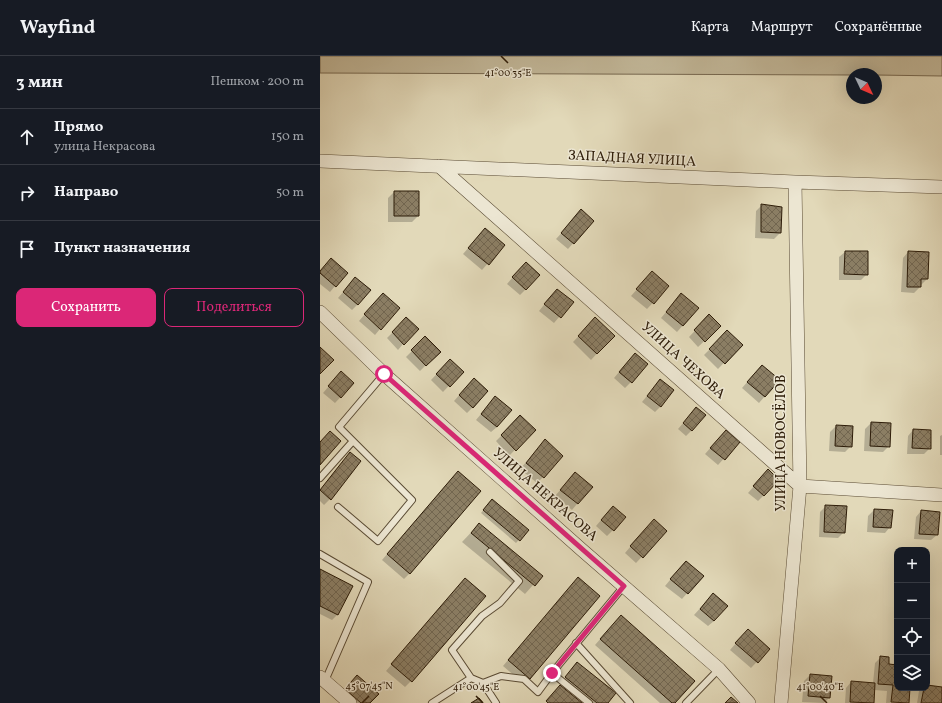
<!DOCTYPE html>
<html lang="ru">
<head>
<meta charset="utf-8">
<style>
  body { margin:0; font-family:Vollkorn,serif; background:#20242c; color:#f1f3f6 }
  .controls { position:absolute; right:12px; bottom:12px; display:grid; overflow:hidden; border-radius:8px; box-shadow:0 4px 16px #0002 }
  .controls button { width:36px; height:36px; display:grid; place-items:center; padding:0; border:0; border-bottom:1px solid #363941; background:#171b24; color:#f1f3f6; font:20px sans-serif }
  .compass { position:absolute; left:526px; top:12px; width:36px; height:36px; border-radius:50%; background:#171b24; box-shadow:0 4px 16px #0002; rotate:134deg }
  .stop { position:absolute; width:12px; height:12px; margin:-9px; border:3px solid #db2777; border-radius:50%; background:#fff }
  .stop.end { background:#db2777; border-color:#fff; box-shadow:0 1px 4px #0008 }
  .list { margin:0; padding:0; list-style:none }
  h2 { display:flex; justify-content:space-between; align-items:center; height:52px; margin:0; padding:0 16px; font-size:17px }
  h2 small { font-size:13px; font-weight:400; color:#9ea1a6 }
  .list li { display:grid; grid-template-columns:26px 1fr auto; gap:12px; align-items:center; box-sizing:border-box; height:56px; padding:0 16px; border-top:1px solid #363941 }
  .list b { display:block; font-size:15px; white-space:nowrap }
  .list p { margin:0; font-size:13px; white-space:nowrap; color:#9ea1a6 }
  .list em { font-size:13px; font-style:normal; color:#9ea1a6 }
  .actions { display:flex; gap:8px; padding:12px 16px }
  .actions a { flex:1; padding:9px 0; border:1px solid #db2777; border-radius:8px; text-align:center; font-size:14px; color:#db2777 }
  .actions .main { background:#db2777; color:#fff }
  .icon { flex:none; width:22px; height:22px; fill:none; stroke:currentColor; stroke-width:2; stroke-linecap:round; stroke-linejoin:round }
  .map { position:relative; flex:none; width:622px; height:647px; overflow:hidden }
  header { display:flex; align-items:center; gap:24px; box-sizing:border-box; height:56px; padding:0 20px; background:#171b24; border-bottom:1px solid #363941 }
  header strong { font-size:19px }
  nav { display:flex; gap:22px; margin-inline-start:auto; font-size:14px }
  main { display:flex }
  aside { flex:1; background:#171b24 }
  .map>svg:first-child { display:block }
  .grass { fill:#c3b99b; stroke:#786a52 }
  .shadow { fill:#0003 }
  .building { fill:url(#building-cross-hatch); stroke:#2d1c08 }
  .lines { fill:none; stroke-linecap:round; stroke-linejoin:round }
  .service-casing { stroke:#5a4b34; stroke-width:8 }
  .minor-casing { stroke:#5a4b34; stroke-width:14 }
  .service { stroke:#ece6d2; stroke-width:6 }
  .minor { stroke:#ece6d2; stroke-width:13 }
  .route { stroke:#db2777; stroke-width:5 }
  .ticks { fill:none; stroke:#2d1c08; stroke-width:1.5 }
  .labels { text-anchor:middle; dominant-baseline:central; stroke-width:3; stroke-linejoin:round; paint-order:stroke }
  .street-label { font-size:14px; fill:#2d1c08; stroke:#ece6d2 }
  .ticks-label { font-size:10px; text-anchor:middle; fill:#2d1c08; stroke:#ece6d2; stroke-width:3; stroke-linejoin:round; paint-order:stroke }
</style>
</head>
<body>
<header>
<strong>Wayfind</strong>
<nav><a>Карта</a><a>Маршрут</a><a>Сохранённые</a></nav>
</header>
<main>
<aside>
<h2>3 мин<small>Пешком · 200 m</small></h2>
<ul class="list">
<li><svg class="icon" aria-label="ahead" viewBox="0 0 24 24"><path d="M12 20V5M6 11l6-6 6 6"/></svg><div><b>Прямо</b><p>улица Некрасова</p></div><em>150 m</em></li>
<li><svg class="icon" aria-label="right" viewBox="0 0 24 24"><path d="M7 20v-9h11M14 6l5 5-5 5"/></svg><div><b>Направо</b></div><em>50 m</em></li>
<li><svg class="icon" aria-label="arrive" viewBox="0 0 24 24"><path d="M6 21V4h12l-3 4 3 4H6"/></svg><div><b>Пункт назначения</b></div></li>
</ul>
<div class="actions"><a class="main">Сохранить</a><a>Поделиться</a></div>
</aside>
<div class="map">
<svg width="622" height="647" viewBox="0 0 622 647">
  <defs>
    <pattern id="building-cross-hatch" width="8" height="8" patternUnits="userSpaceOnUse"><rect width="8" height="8" fill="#8b7e64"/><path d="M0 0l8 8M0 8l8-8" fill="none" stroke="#726650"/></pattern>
  </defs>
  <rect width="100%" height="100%" fill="#e2d9b9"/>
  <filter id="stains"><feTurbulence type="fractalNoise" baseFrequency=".005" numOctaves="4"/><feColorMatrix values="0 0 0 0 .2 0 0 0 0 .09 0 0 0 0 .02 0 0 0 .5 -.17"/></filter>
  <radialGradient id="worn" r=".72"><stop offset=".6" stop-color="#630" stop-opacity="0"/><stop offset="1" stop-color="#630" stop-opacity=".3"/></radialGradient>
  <path class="grass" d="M0,0H622V20L556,19V18H532V19L0,17Z"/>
  <path class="shadow" d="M74,136H98V160L92,166H68V142Z
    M442,149L460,177L454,183L435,182L436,155Z
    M256,161L273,165L248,193L236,183Z
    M165,173L184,189L162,214L143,198Z
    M525,196L547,218L541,224H519V201Z
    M588,196L607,223L601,229H600V231L594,237L581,236L583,202Z
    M200,213L206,233L200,239L187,228Z
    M0,215L15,230L10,236L0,228Z
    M326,223L348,231L327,253L311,240Z
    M30,228L38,248L32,254L18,242Z
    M361,238L378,252L357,276L341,262Z
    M231,240L252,246L234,267L219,255Z
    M57,244L60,273L55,279L39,265Z
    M389,260L400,270L378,291L369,281Z
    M86,263L83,288L78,294L67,282Z
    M275,263L293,280L271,304L253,286Z
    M407,276L421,289L398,313L384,299Z
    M105,282L119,296L100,315L86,301Z
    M130,304L142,316L123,336L111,324Z
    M309,304L311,326L305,332L294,322Z
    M436,316L459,324L439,347L422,332Z
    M15,323L33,328L15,347L3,337Z
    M148,329L153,351L147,357L134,345Z
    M335,330L341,350L335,356L322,346Z
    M175,341L177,371L171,376L156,364Z
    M376,352L372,374L366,380L358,373Z
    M200,361L214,374L189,400L176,385Z
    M551,367L569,390L563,396L544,395L545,373Z
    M516,370L531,390L525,396L509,395L510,376Z
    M593,374L610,392L604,398H587L588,380Z
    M622,379V399H620V380Z
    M400,381L419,386L398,409L385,398Z
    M225,385L223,421L217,427L200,413Z
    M24,403L10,443L4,449L0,445V434Z
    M442,421L444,439L438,445L428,437Z
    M132,422L90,517L84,523L62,504Z
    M250,423L271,431L252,454L235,440Z
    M169,447L208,474L196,487L161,457Z
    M506,450L524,476L518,482L499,481L500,456Z
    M554,454L570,471L565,477L547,476L548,460Z
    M601,455L617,479L611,484L594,483L596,461Z
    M287,457L293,474L287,480L276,470Z
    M159,468L221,520L205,538L142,486Z
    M328,470L346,475L316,507L305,497Z
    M360,512L382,520L362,543L345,530Z
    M0,515L18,558L12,564L0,558Z
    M139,529L91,625L85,631L66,615Z
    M252,529L210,622L204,628L183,610Z
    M393,538L394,565L388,570L374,559Z
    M295,566L353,647H340L275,589Z
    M422,580L449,593L431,612L410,594Z
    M561,601L568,609H573L574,607L577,604V632H589L588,646L566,647L567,635L554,634L553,647H525L526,632L531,626L553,627L555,607Z
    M255,610L286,647H272L243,624Z
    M490,619L511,621L509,642L504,647L482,646L484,625Z
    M31,626L49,647H29L20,639Z
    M607,630L622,632V647H597L599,635L602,632H607Z"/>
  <path class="building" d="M74,135H99V160H74Z
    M441,148L462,151L461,177L441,176Z
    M261,153L274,165L254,188L241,177Z
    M165,172L185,189L169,209L148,192Z
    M525,195H548V219L524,218Z
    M588,195L609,196L608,223H601V231H587Z
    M11,202L28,217L16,231L0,217V215Z
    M206,206L220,219L206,234L192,221Z
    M332,215L349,230L334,248L316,233Z
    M35,221L51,234L38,249L23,236Z
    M237,233L254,246L241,262L224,248Z
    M63,237L80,252L61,274L44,258Z
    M361,237L379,252L363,270L346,256Z
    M389,258L401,270L385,286L374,274Z
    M86,261L99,273L84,289L72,276Z
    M275,261L295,280L277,298L258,280Z
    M407,274L423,289L405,308L389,293Z
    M105,280L121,296L106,310L91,294Z
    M0,291L14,304L0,318Z
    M315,297L328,308L312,327L299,316Z
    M130,303L144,316L130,331L116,318Z
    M442,309L460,324L445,341L427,326Z
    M21,315L34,327L21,342L8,330Z
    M154,322L168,335L153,352L139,339Z
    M340,323L354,334L341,351L327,340Z
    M175,340L192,354L177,371L161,358Z
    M376,351L386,359L372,375L363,367Z
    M200,359L216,374L196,395L181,379Z
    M551,366L571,367L570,391L550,390Z
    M516,369L533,370L532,391L515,390Z
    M593,373L611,374V393L592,392Z
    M406,374L420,386L405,404L390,392Z
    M10,375L21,385L0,409V386Z
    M225,383L243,400L224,422L206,407Z
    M30,396L41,405L11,444L0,434Z
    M448,413L459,424L444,440L433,430Z
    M138,415L161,435L90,518L67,498Z
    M255,416L273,431L258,448L240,434Z
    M172,443L209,474L200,485L163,454Z
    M505,449L527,450L525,477L504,476Z
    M293,450L306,461L294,475L281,464Z
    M554,453L573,454L571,472L553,471Z
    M601,454L620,456L618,479L599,478Z
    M334,463L347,475L323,502L310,490Z
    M159,467L223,520L215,530L151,477Z
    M366,505L384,520L368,538L350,523Z
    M0,513L33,530L18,559L0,550Z
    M258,521L280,540L210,623L188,604Z
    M145,522L166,540L92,626L71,608Z
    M393,537L408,550L394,565L380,553Z
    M301,559L375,625L355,647H352L280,583Z
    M428,573L450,593L438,607L415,587Z
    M560,600L569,601V608L577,609V632H590L589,647L571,646L573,629L558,628Z
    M257,606L296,637L288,647H277L245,621Z
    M490,618L512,620L510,642L488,640Z
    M37,619L59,638L50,647H41L25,633Z
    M531,625L555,627L554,647L530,646Z
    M240,629L262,647H228L226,645Z
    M607,629L622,631V647H601L604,632H607Z
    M411,641L418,647H405Z
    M159,642L163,647H151Z"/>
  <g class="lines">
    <g class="service-casing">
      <path id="service" d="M0,422L33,385
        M18,451L58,485L92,444L19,371L64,318
        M0,498L48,526L5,625
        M256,587L310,647
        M151,622L132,594L162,560L180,547L199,525L170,496
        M163,627L181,620L204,623L218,636L232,617
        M112,647L151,622L163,627L176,647
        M269,647L232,617L304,530
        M366,647L399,613"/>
    </g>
    <g class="minor-casing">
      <path id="minor" d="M0,105L475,126L622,131
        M119,110L480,430L622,439
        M0,256L64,318L262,494L399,613L429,647
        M0,621L30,647
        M461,647L480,430L475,126"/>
    </g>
    <use href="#service" class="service"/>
    <use href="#minor" class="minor"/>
  </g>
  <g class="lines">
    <path class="route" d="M64,318L304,530L232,617"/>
  </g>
  <path class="ticks" d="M181,0L188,7M156,640L163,647M500,640L507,647M42,647L49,640"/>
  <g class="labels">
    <g class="street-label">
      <text transform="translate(312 103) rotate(3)">ЗАПАДНАЯ УЛИЦА</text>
      <text transform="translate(363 305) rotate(42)">УЛИЦА ЧЕХОВА</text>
      <text transform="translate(461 387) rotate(-90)">УЛИЦА НОВОСЁЛОВ</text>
      <text transform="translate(225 439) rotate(41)">УЛИЦА НЕКРАСОВА</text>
    </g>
  </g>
  <g class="ticks-label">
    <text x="188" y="20">41°00'35"E</text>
    <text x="49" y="633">45°07'45"N</text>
    <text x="156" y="634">41°00'45"E</text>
    <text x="500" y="634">41°00'40"E</text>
  </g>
  <rect width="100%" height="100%" filter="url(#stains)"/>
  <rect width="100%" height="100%" fill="url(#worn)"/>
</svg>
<div class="controls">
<button>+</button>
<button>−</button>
<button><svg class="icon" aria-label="locate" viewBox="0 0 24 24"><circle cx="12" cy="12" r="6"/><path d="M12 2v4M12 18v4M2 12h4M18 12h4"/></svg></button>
<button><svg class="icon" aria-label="layers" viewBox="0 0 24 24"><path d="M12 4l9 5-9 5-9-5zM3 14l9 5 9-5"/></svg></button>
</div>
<svg class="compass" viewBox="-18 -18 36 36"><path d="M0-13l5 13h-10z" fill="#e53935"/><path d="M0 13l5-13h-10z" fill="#9ea1a6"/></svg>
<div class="stop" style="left:64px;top:318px"></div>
<div class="stop end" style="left:232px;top:617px"></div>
</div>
</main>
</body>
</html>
